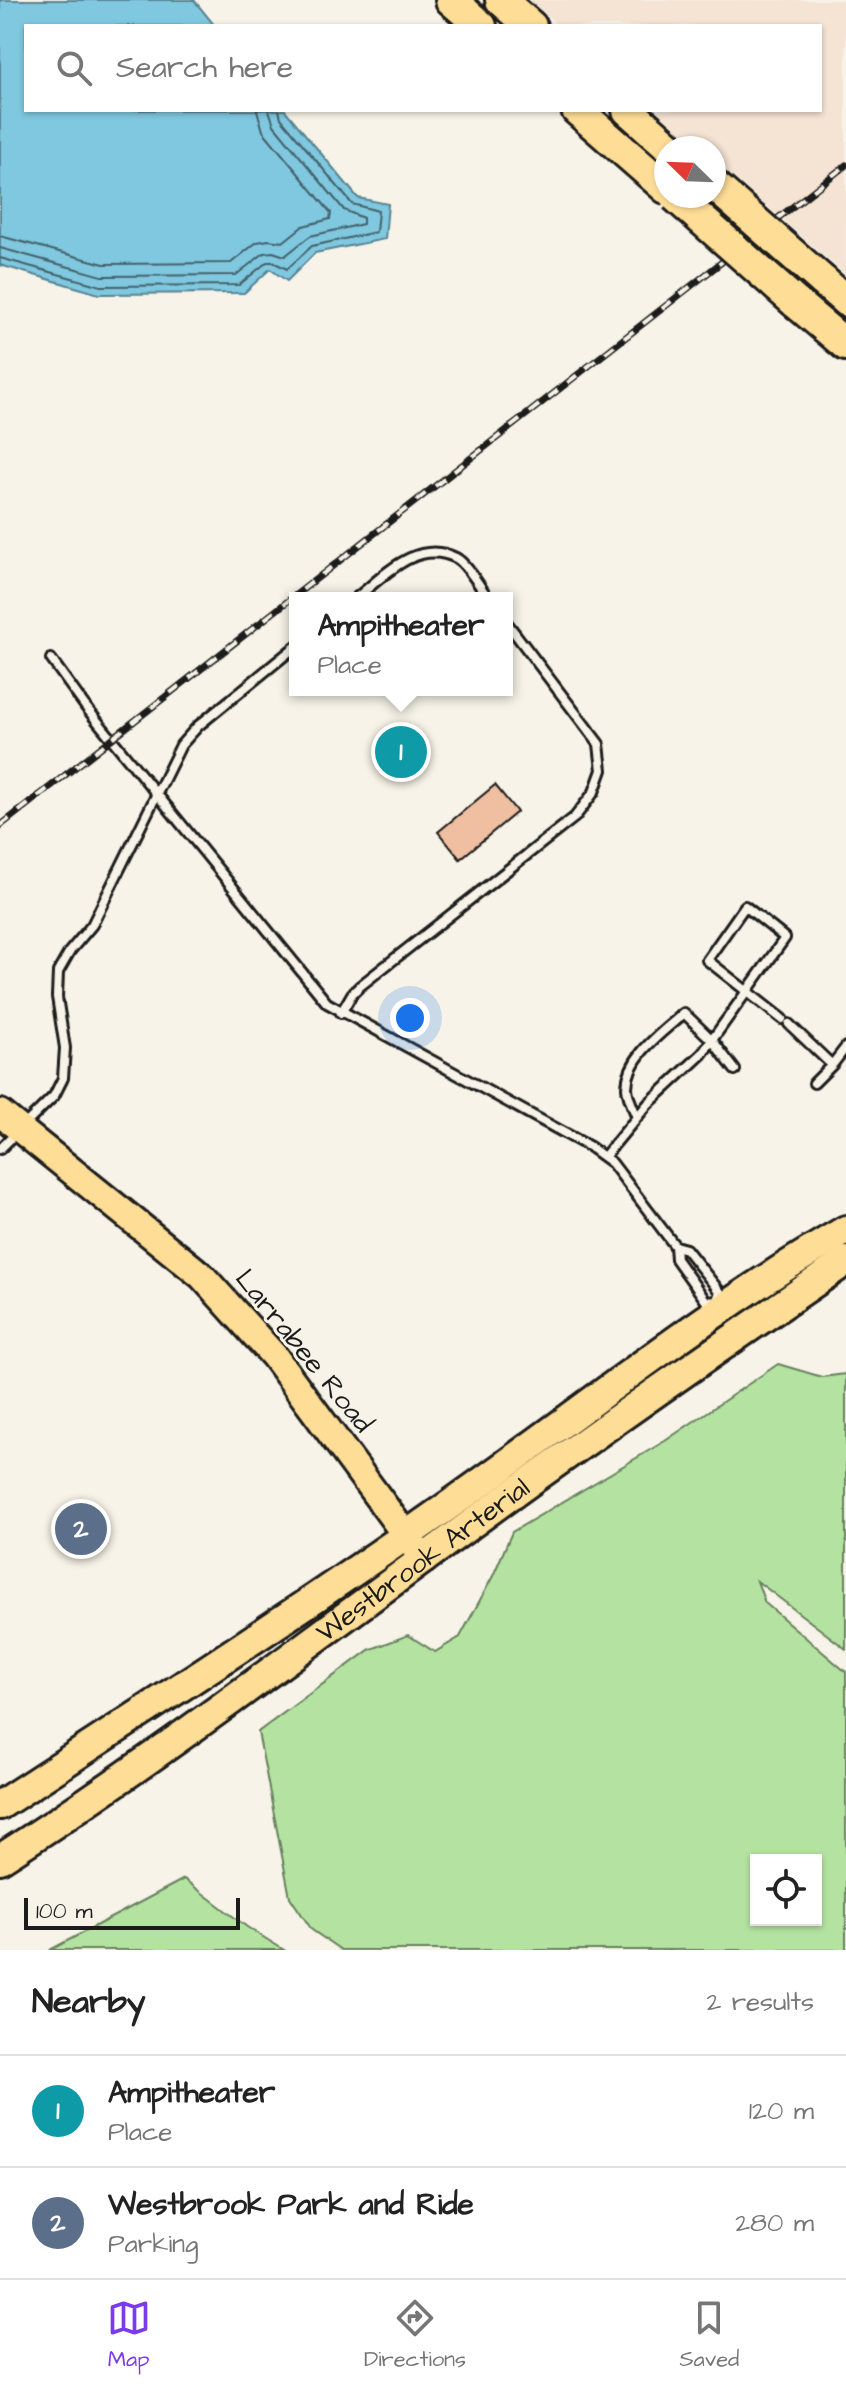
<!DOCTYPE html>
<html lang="en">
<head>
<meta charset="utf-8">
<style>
  body { margin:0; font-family:"Architects Daughter",sans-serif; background:#f6f6f6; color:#222 }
  .controls { position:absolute; right:24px; bottom:24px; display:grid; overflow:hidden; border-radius:0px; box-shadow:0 2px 6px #0004 }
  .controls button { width:72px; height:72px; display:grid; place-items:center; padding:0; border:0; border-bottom:2px solid #e0e0e0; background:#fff; color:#222; font:40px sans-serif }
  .compass { position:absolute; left:654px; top:136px; width:72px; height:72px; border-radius:50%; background:#fff; box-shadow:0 2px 6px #0004; rotate:293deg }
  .scale { position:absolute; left:24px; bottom:20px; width:216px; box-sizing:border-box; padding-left:8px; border:4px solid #1c1c1c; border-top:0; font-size:22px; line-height:28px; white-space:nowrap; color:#1c1c1c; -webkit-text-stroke:6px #f7f3e8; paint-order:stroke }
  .you { position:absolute; left:410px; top:1018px; width:28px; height:28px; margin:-20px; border:6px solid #fff; border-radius:50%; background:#1a73e8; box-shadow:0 0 0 12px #1a73e833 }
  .badge { display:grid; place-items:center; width:52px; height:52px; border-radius:50%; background:#7c3aed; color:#fff; font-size:26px; font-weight:700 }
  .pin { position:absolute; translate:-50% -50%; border:4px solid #fff; box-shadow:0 2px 8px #0006 }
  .popup { position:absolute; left:289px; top:592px; width:224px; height:104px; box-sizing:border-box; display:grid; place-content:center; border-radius:0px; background:#fff; filter:drop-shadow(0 2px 6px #0005); font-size:26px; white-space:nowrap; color:#767676 }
  .popup b { font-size:30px; color:#222 }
  .popup::after { content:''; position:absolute; left:50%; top:100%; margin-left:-16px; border:16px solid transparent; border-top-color:#fff }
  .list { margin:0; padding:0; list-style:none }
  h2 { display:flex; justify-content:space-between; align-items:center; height:104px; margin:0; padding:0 32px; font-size:34px }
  h2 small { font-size:26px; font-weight:400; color:#767676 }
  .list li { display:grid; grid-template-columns:52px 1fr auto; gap:24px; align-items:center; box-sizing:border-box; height:112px; padding:0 32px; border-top:2px solid #e0e0e0 }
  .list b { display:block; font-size:30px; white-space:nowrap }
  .list p { margin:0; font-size:26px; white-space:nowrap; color:#767676 }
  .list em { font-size:26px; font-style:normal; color:#767676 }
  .icon { flex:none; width:44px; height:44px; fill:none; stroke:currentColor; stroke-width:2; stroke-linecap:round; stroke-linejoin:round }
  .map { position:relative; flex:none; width:846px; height:1950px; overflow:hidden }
  .search { position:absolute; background:#fff; box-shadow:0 2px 6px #0004; left:24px; right:24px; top:24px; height:88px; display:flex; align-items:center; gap:20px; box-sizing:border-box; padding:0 28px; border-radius:0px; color:#767676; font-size:30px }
  .sheet { height:328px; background:#fff }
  nav { display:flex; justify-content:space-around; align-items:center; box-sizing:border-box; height:112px; border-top:2px solid #e0e0e0; background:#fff; font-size:22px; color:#767676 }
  nav a { display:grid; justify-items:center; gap:4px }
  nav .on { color:#7c3aed }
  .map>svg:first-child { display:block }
  .built { fill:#f5e3d3 }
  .green { fill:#b4e3a1; stroke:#68805e; stroke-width:2; fill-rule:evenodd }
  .water { fill:#7fc8e0; stroke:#578392; stroke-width:2 }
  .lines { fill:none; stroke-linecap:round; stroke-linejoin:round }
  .shore { stroke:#44616a; stroke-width:2 }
  .building { fill:#f0bfa1; stroke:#1c1c1c; stroke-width:2 }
  .service-casing { stroke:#1c1c1c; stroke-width:14 }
  .primary-casing { stroke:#1c1c1c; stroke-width:32 }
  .trunk-casing { stroke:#1c1c1c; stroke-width:34 }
  .motorway-casing { stroke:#1c1c1c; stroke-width:36 }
  .service { stroke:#f7f3e8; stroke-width:8 }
  .primary { stroke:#fedd96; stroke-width:26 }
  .trunk { stroke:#fedd96; stroke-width:28 }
  .motorway { stroke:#fedd96; stroke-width:30 }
  .rail-casing { stroke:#1c1c1c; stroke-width:7 }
  .rail { stroke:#f7f3e8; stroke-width:4; stroke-dasharray:12; stroke-linecap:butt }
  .motorway-bridge-casing { stroke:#1c1c1c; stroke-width:36; stroke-linecap:butt }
  .motorway-bridge { stroke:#fedd96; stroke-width:30 }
  .labels { text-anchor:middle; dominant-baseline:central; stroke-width:6; stroke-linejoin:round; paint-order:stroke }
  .street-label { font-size:28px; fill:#1c1c1c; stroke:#f7f3e8 }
</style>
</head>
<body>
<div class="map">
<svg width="846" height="1950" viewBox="0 0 846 1950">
  <rect width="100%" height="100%" fill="#f7f3e8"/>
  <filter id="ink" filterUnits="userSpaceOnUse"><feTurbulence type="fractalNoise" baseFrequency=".0125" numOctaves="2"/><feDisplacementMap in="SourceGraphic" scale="16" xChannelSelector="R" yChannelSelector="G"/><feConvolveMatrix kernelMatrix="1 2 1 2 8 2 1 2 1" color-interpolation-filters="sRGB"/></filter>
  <g filter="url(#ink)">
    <path class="built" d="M529,0H846V275L714,160V148H700L656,110H820V26H559Z"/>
    <path class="green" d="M778,1364L822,1377L846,1374V1649L757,1581L765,1603L846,1672V1950H341L312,1930L290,1897L258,1732L369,1650L408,1635L435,1652L460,1637L493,1576L512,1532L665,1441ZM816,1860V1920H756V1860Z
      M184,1879L247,1927L284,1950H50Z"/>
    <path class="water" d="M0,0H194L215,26H26V110H285L358,198L388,204L385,239L315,253L287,281L270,269L244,293L99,294L0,265Z"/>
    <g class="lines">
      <path class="shore" d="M0,236L104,264L231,263L257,242L269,240L283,242L303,226L330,219L331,213L263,131L257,110
        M0,248L102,276L236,275L264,253L273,252L285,256L310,236L363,224V218L344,210L274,125L269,110
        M0,258L101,286L239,285L267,262H273L287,269L312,246L376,232L378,211L352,204L281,118L279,110"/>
    </g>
    <path class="building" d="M495,785L517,812L460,859L438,832Z"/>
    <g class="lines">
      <g class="service-casing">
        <path id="service" d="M356,598C384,576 417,538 456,558C466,563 481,588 488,598
          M51,659L85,706L327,1003L590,1147L612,1163L675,1246L676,1259L706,1301L716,1302
          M341,1013L352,994L360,986L575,817L594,792L602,770L599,744L507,623
          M789,1024L832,1065L846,1047
          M814,1083L832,1065
          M637,1117C633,1108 627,1096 627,1087C628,1055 663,1032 684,1013L712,1040L735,1070
          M0,1149L54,1096L63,1078L65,1048L57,997L58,972L70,951L92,925L181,745L198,726L295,647
          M604,1157L648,1104L702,1054L785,938L745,906L707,960L782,1019
          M675,1246L686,1249L720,1292L717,1300"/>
      </g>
      <g class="primary-casing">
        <path id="primary" d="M0,1113L202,1276L274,1356L424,1560"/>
      </g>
      <g class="trunk-casing">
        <g id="trunk">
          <path d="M0,1805C147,1709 295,1614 438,1513C574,1418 702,1313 846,1230"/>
          <path id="s1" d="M0,1859C169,1751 327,1629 489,1511C606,1426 726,1343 846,1261"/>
        </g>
      </g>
      <g class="motorway-casing">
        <path id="motorway" d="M451,0L481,26
          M501,0L531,26
          M577,110L666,188
          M628,110L671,148
          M822,280L846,301
          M795,302L846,345"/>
      </g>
      <use href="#service" class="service"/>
      <use href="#primary" class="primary"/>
      <use href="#trunk" class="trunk"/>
      <use href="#motorway" class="motorway"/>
      <g class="rail-casing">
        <path id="rail" d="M0,826L846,165"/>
      </g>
      <use href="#rail" class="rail"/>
      <g class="motorway-bridge-casing">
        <path id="motorway-bridge" d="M714,185L822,280
          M675,196L795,302"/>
      </g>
      <use href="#motorway-bridge" class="motorway-bridge"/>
    </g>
  </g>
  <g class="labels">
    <g class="street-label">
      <text transform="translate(304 1351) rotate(51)">Larrabee Road</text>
      <text stroke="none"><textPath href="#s1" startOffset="518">Westbrook Arterial</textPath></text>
    </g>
  </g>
</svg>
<div class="controls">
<button><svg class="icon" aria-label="locate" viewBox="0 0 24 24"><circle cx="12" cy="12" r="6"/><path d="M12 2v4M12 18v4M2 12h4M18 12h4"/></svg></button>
</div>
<svg class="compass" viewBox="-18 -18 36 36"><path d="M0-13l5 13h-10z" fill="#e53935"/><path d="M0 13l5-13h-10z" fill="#767676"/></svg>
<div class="scale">100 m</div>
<div class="you"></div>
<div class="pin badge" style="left:401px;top:752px;background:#0f9aa8">1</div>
<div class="popup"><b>Ampitheater</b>Place</div>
<div class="pin badge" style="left:81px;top:1529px;background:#5c6f8a">2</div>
<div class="search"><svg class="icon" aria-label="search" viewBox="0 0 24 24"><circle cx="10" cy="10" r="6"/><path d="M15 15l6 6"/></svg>Search here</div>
</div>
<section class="sheet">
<h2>Nearby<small>2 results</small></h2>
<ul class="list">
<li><span class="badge" style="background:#0f9aa8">1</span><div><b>Ampitheater</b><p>Place</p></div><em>120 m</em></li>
<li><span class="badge" style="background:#5c6f8a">2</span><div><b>Westbrook Park and Ride</b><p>Parking</p></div><em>280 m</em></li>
</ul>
</section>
<nav>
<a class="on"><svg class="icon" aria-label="map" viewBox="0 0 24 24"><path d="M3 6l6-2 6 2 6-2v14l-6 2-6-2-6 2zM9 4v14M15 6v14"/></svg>Map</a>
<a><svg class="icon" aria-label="directions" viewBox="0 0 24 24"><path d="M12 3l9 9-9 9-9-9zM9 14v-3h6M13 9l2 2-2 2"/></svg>Directions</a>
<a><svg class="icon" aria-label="saved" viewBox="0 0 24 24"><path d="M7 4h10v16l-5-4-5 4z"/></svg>Saved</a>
</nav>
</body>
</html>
